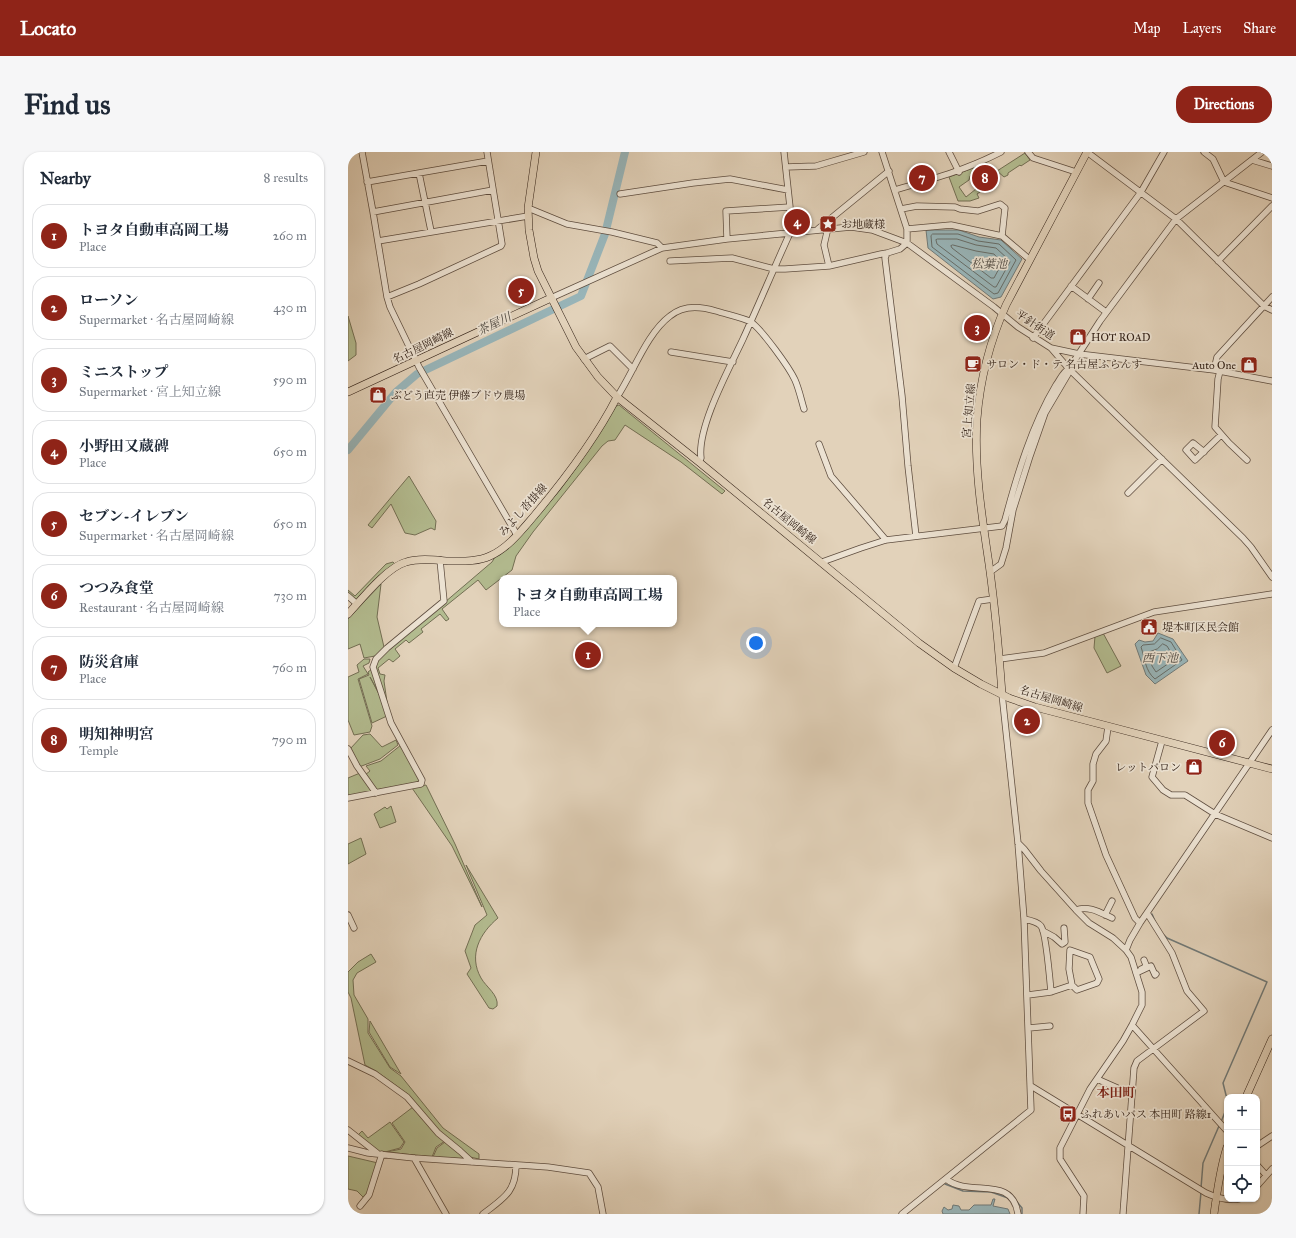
<!DOCTYPE html>
<html lang="en">
<head>
<meta charset="utf-8">
<style>
  body { margin:0; font-family:"IM FELL Great Primer","Noto Serif JP",serif; background:#f6f6f7; color:#1f2937 }
  .controls { position:absolute; right:12px; bottom:12px; display:grid; overflow:hidden; border-radius:8px; box-shadow:0 1px 3px #0004 }
  .controls button { width:36px; height:36px; display:grid; place-items:center; padding:0; border:0; border-bottom:1px solid #e0e1e3; background:#fff; color:#1f2937; font:20px sans-serif }
  .you { position:absolute; left:408px; top:491px; width:14px; height:14px; margin:-10px; border:3px solid #fff; border-radius:50%; background:#1a73e8; box-shadow:0 0 0 6px #1a73e833 }
  .badge { display:grid; place-items:center; width:26px; height:26px; border-radius:50%; background:#8f2418; color:#fff; font-size:13px; font-weight:700 }
  .pin { position:absolute; translate:-50% -50%; border:2px solid #fff; box-shadow:0 1px 4px #0006 }
  .popup { position:absolute; left:151px; top:423px; width:178px; height:52px; box-sizing:border-box; display:grid; place-content:center; border-radius:8px; background:#fff; filter:drop-shadow(0 1px 3px #0005); font-size:13px; white-space:nowrap; color:#747a83 }
  .popup b { font-size:15px; color:#1f2937 }
  .popup::after { content:''; position:absolute; left:50%; top:100%; margin-left:-8px; border:8px solid transparent; border-top-color:#fff }
  .list { margin:0; padding:0; list-style:none }
  h2 { display:flex; justify-content:space-between; align-items:center; height:52px; margin:0; padding:0 16px; font-size:17px }
  h2 small { font-size:13px; font-weight:400; color:#747a83 }
  .list li { display:grid; grid-template-columns:26px 1fr auto; gap:12px; align-items:center; box-sizing:border-box; height:64px; margin:0 8px 8px; padding:0 8px; border:1px solid #e0e1e3; border-radius:16px }
  .list b { display:block; font-size:15px; white-space:nowrap }
  .list p { margin:0; font-size:13px; white-space:nowrap; color:#747a83 }
  .list em { font-size:13px; font-style:normal; color:#747a83 }
  .icon { flex:none; width:22px; height:22px; fill:none; stroke:currentColor; stroke-width:2; stroke-linecap:round; stroke-linejoin:round }
  .map { position:relative; flex:none; width:924px; height:1062px; overflow:hidden; border-radius:16px }
  header { display:flex; align-items:center; gap:24px; box-sizing:border-box; height:56px; padding:0 20px; background:#8f2418; color:#fff }
  header strong { font-size:19px }
  nav { display:flex; gap:22px; margin-inline-start:auto; font-size:14px }
  .intro { display:flex; align-items:center; justify-content:space-between; box-sizing:border-box; height:96px; padding:0 24px }
  h1 { margin:0; font-size:28px }
  .button { padding:10px 18px; border-radius:16px; background:#8f2418; color:#fff; font-size:14px; font-weight:700 }
  main { display:flex; gap:24px; padding:0 24px }
  aside { flex:1; background:#fff; border-radius:16px; box-shadow:0 1px 3px #0004 }
  .map>svg:first-child { display:block }
  .green { fill:#b3bc90; stroke:#736f54 }
  .water { fill:#98b5b9; stroke:#707a79 }
  .lines { fill:none; stroke-linecap:round; stroke-linejoin:round }
  .shore { stroke:#666c68; stroke-width:1 }
  .stream { stroke:#707a79; stroke-width:1.5 }
  .river { stroke:#98b5b9; stroke-width:8 }
  .minor-casing { stroke:#5f4e40; stroke-width:7 }
  .major-casing { stroke:#332218; stroke-width:8 }
  .minor { stroke:#ece2d2; stroke-width:5.5 }
  .major { stroke:#e2d2ba; stroke-width:7 }
  .labels { text-anchor:middle; dominant-baseline:central; stroke-width:3.5; stroke-linejoin:round; paint-order:stroke }
  .poi-label { font-size:11px; fill:#332218; stroke:#ece2d2; text-anchor:start }
  .street-label { font-size:11px; fill:#332218; stroke:#ece2d2 }
  .water-label { font-size:12px; font-style:italic; fill:#4c4740; stroke:#ece2d2 }
  .quarter-label { font-size:13px; font-weight:bold; fill:#7a1f14; stroke:#ece2d2 }
</style>
</head>
<body>
<header>
<strong>Locato</strong>
<nav><a>Map</a><a>Layers</a><a>Share</a></nav>
</header>
<div class="intro"><h1>Find us</h1><a class="button">Directions</a></div>
<main>
<aside>
<h2>Nearby<small>8 results</small></h2>
<ul class="list">
<li><span class="badge">1</span><div><b>トヨタ自動車高岡工場</b><p>Place</p></div><em>260 m</em></li>
<li><span class="badge">2</span><div><b>ローソン</b><p>Supermarket · 名古屋岡崎線</p></div><em>430 m</em></li>
<li><span class="badge">3</span><div><b>ミニストップ</b><p>Supermarket · 宮上知立線</p></div><em>590 m</em></li>
<li><span class="badge">4</span><div><b>小野田又蔵碑</b><p>Place</p></div><em>650 m</em></li>
<li><span class="badge">5</span><div><b>セブン-イレブン</b><p>Supermarket · 名古屋岡崎線</p></div><em>650 m</em></li>
<li><span class="badge">6</span><div><b>つつみ食堂</b><p>Restaurant · 名古屋岡崎線</p></div><em>730 m</em></li>
<li><span class="badge">7</span><div><b>防災倉庫</b><p>Place</p></div><em>760 m</em></li>
<li><span class="badge">8</span><div><b>明知神明宮</b><p>Temple</p></div><em>790 m</em></li>
</ul>
</aside>
<div class="map">
<svg width="924" height="1062" viewBox="0 0 924 1062">
  <rect width="100%" height="100%" fill="#e2d2ba"/>
  <filter id="stains"><feTurbulence type="fractalNoise" baseFrequency=".005" numOctaves="4"/><feColorMatrix values="0 0 0 0 .2 0 0 0 0 .09 0 0 0 0 .02 0 0 0 .5 -.17"/></filter>
  <radialGradient id="worn" r=".72"><stop offset=".6" stop-color="#630" stop-opacity="0"/><stop offset="1" stop-color="#630" stop-opacity=".3"/></radialGradient>
  <path class="green" d="M677,1L682,8L673,14L672,13L660,21V23L656,25L649,19Z
    M639,11L642,15L634,20L632,17L622,24L621,28L611,35L618,45L628,37L632,40L629,42L631,46L622,49H610L601,25Z
    M0,164L8,191V203L0,209Z
    M271,253L377,339L374,342L333,310L277,273L267,288L260,289L254,294L185,380L168,404L164,418L138,438L130,428L94,457L101,467L98,469L92,462L73,477L75,480L61,491L58,488L47,497L52,504L45,510L41,507L30,516L32,522L37,523L36,529L39,550H38L26,516L29,508L144,410L147,405L171,385L212,338L233,309L268,254Z
    M61,324L88,369L87,378L83,376L67,383L57,381L43,352L24,376L20,373Z
    M45,410L47,412L9,450L0,441V438L7,444L38,412Z
    M33,432L29,465L36,495L27,504L16,506L12,492L0,497V467Z
    M755,481L773,514L759,521L746,496L747,484Z
    M16,507H22L21,511L15,514L20,522L10,527L24,574L22,580L6,583L0,568V525L11,520L9,513Z
    M24,517L33,545L22,525L34,548L39,564L24,571L11,527L21,523L20,520Z
    M22,582L34,595L48,588L50,593L32,607L11,615L2,597L15,583Z
    M53,593L72,628L71,630L28,638L17,623L22,619L18,614L33,609Z
    M12,621L25,640L0,645V626Z
    M78,633L107,692L134,755L104,694L64,636Z
    M43,654L48,670L32,676L26,662L37,655L39,657Z
    M13,686L18,702L0,712V692Z
    M118,713L150,766C132,781 120,803 133,826C138,835 151,843 149,854L145,857L141,856L119,822L123,816L117,799L127,773L139,763Z
    M23,802L28,810L9,821L5,828L6,843L20,867V881L42,916L53,924L95,976L131,1002V1007L122,1005L91,980L61,943L28,919L17,913L3,846L0,840V820L10,810Z
    M22,869L53,922L42,915L21,880Z
    M65,955L89,983L97,989L88,995L84,1005L39,1000L53,997L57,990L44,971Z
    M42,970L56,990L52,996L37,1000H30L10,983L14,979L20,986Z
    M97,990L115,1005L114,1008L85,1005L89,996Z
    M0,1004L30,1011L20,1042L16,1046L9,1039L0,1037Z"/>
  <path class="water" d="M578,78H611L631,85L653,88L674,107L653,145L645,147L580,96Z
    M810,481L825,487L840,509L807,532L798,523L787,492L791,488L797,490L805,489Z
    M645,1047H647L645,1054L660,1057L662,1062H595L594,1059L596,1055L600,1058L604,1057L605,1053L611,1054L613,1058H621L626,1053H643Z"/>
  <g class="lines">
    <path class="shore" d="M585,82H610L630,89L651,92L668,108L650,141L646,142L584,95L583,84Z
      M590,87H609L628,93L648,96L661,108L662,110L648,135H646L589,92L588,88Z
      M605,93L628,99L646,102L654,111L646,126H643L604,96L603,94Z
      M813,486L823,490L834,508L807,527C797,519 797,506 793,495L795,493L806,492Z
      M815,492L819,494L827,507L808,520L804,514L801,500L809,497Z"/>
    <path class="stream" d="M804,762L807,769
      M816,783L819,786L919,830L875,931L879,947
      M873,970L879,955
      M597,1032L615,1039L643,1040L660,1046
      M853,1036L855,1011L871,974
      M669,1050L674,1056V1062
      M851,1062L853,1040"/>
    <path class="river" d="M0,298L48,240L69,222L233,144L257,82L277,0"/>
    <g class="minor-casing">
      <path id="minor" d="M14,0L25,60L39,145L42,155L71,215L169,383
        M534,0L559,77V91L552,97L539,101L537,106L554,244L560,314L568,384
        M601,0L611,20
        M680,0L685,6L728,20
        M739,0L828,67L916,154L924,158
        M856,0L865,7L876,30L924,46
        M904,8L924,14
        M438,15L468,14L516,0
        M71,21L83,79
        M19,30L140,9
        M547,38C585,27 618,18 653,0
        M272,42L345,31L382,27L440,38
        M180,56L219,72L264,80L309,91L314,96
        M553,57L569,54L607,55L612,57L630,59L652,52L657,56L654,84
        M25,60L145,38
        M480,76L476,93L481,114
        M470,77L541,19
        M559,77L603,73L654,84L681,107
        M379,87L378,59L442,55
        M30,89L180,64
        M322,109L384,106L426,117H437L481,114L533,102L539,101
        M870,109L924,54
        M723,134L758,160
        M39,145L71,132L153,94L154,92L139,0
        M203,146L314,96L379,87L503,75L524,78L559,91L646,155L670,175L703,196L731,202L866,218L924,229
        M740,147L751,131
        M685,186L793,40L816,0
        M703,196L721,217L895,386L903,395L924,425
        M323,200L385,210
        M236,207L262,194L285,217
        M866,218L869,205L924,145
        M872,219L870,227L867,275L881,291L899,308
        M269,245C285,221 299,181 322,164C335,153 352,154 368,159C377,162 396,166 403,170C414,178 441,215 447,228C451,237 453,247 456,257
        M471,292L483,324L538,388
        M856,300L845,291L838,298L847,308L873,283
        M351,310L353,306C349,275 381,217 395,187C411,152 426,116 442,81V55L436,0
        M780,341L814,307
        M474,410L513,396L538,388L654,374L657,368C669,323 684,273 708,233C712,228 715,219 721,217L752,169L828,67L914,0
        M642,420L653,412L658,396L665,358L682,304L697,261L720,222L721,217
        M0,444L9,452
        M652,507L696,501L806,460L924,442
        M606,516L631,449L645,447
        M760,575L758,589L748,602L745,612V629L740,638V651L758,703L787,766L792,771
        M814,589L804,625L815,638L823,643H837L867,662L924,686
        M0,597L9,614L28,641
        M0,646L73,632L74,628L43,571L25,515L28,507L39,496L96,449L92,408
        M670,691L676,697L693,719L728,758L741,771L765,786L778,798L783,805L794,840V853L784,873L775,889L742,937L712,996V1007L736,1044L735,1062
        M728,758C740,753 753,761 764,766
        M0,763L6,776
        M757,763L764,749
        M676,767C681,768 690,770 693,774C698,781 702,829 703,840
        M695,779L706,785L714,792L717,790L716,776
        M778,798L782,788L792,771L924,578
        M793,817L796,816L798,813L796,808
        M788,821L803,814L807,823L808,822
        M680,843L703,840L724,833L729,838L749,831L751,827L742,805L722,798L721,817L724,833
        M784,873L879,979
        M681,876L702,874
        M0,909L27,922L59,945L90,981L112,999L124,1010
        M749,927L783,942
        M683,934L858,1041C869,1046 879,1049 891,1047
        M0,978L29,1001
        M909,994L924,984
        M0,996L20,1001L66,1006L200,1015L241,1021L250,1035L255,1062
        M66,1006L98,1062
        M909,1013L918,1023
        M598,1027C622,1046 664,1022 670,1062
        M909,1034L924,1017
        M12,1054L21,1043L34,1002
        M135,1062C154,1047 168,1041 168,1013
        M554,1062L683,958L676,767L670,691L654,542
        M775,1062L786,916L789,909L856,859L839,839L824,801L799,761"/>
    </g>
    <g class="major-casing">
      <path id="major" d="M188,0L180,56L181,78L186,106L190,119L228,195L250,225L269,245L351,310L571,491L606,516L633,532L661,546L687,555L924,617
        M0,240L203,146
        M0,462C13,448 39,415 58,410C71,406 87,408 100,409C114,409 129,410 142,404C160,396 173,379 186,364C217,327 247,288 269,245
        M654,542C651,499 647,455 641,412C634,365 626,315 629,267C632,228 642,189 658,153L739,0
        M898,945L924,887
        M866,1062C869,1039 872,1017 879,995"/>
    </g>
    <use href="#minor" class="minor"/>
    <use href="#major" class="major"/>
  </g>
  <defs>
    <g id="sight-square" transform="scale(0.9)"><rect x="-9" y="-9" width="18" height="18" rx="4" fill="#8f2418" stroke="#ece2d2"/><path d="M0-6L1.8-2.2L6-1.7L2.9 1.2L3.7 5.4L0 3.3L-3.7 5.4L-2.9 1.2L-6-1.7L-1.8-2.2Z" fill="#fff"/></g>
    <g id="shop-square" transform="scale(0.9)"><rect x="-9" y="-9" width="18" height="18" rx="4" fill="#8f2418" stroke="#ece2d2"/><path d="M-5-2.5h2.3a2.7 3.5 0 0 1 5.4 0H5L5.5 6h-11ZM-1.5-2.5h3a1.5 2.3 0 0 0-3 0Z" fill="#fff"/></g>
    <g id="cafe-square" transform="scale(0.9)"><rect x="-9" y="-9" width="18" height="18" rx="4" fill="#8f2418" stroke="#ece2d2"/><path d="M-5.5-4.5H6V0H3Q3 3.5 0 3.5H-2.5Q-5.5 3.5-5.5 0ZM3-3.2v2h1.7v-2ZM-6 4.5H4V6H-6Z" fill="#fff"/></g>
    <g id="civic-square" transform="scale(0.9)"><rect x="-9" y="-9" width="18" height="18" rx="4" fill="#8f2418" stroke="#ece2d2"/><path d="M-.6-6.5H3V-4.5H.6V-3L4-1V1h2V6H-6V1h2V-1L-.6-3ZM-1.2 2.5V6h2.4V2.5Z" fill="#fff"/></g>
    <g id="bus-square" transform="scale(0.9)"><rect x="-9" y="-9" width="18" height="18" rx="4" fill="#8f2418" stroke="#ece2d2"/><path d="M-5-6H5V4H4V6H2V4H-2V6H-4V4H-5ZM-3.5-4V0h7V-4ZM-3.5 1.2v1.5H-2V1.2ZM2 1.2v1.5H3.5V1.2Z" fill="#fff"/></g>
  </defs>
  <g fill-rule="evenodd">
    <use href="#sight-square" x="480" y="72"/>
    <use href="#shop-square" x="730" y="185"/>
    <use href="#cafe-square" x="625" y="212"/>
    <use href="#shop-square" x="901" y="213"/>
    <use href="#shop-square" x="30" y="243"/>
    <use href="#civic-square" x="801" y="475"/>
    <use href="#shop-square" x="846" y="615"/>
    <use href="#bus-square" x="720" y="962"/>
  </g>
  <g class="labels">
    <g class="poi-label">
      <text x="493" y="72">お地蔵様</text>
      <text x="743" y="185">HOT ROAD</text>
      <text x="638" y="212">サロン・ド・テ 名古屋ふらんす</text>
      <text x="888" y="213" text-anchor="end">Auto One</text>
      <text x="43" y="243">ぶどう直売 伊藤ブドウ農場</text>
      <text x="814" y="475">堤本町区民会館</text>
      <text x="833" y="615" text-anchor="end">レットバロン</text>
      <text x="733" y="962">ふれあいバス 本田町 路線1</text>
    </g>
    <g class="street-label">
      <text transform="translate(687 173) rotate(34)">平針街道</text>
      <text transform="translate(75 194) rotate(-26)">名古屋岡崎線</text>
      <text transform="translate(621 259) rotate(-85)">宮上知立線</text>
      <text transform="translate(175 358) rotate(-48)">みよし沓掛線</text>
      <text transform="translate(441 369) rotate(39)">名古屋岡崎線</text>
      <text transform="translate(703 547) rotate(17)">名古屋岡崎線</text>
    </g>
    <g class="water-label">
      <text x="641" y="112">松葉池</text>
      <text transform="translate(146 172) rotate(-26)">茶屋川</text>
      <text x="812" y="506">西下池</text>
    </g>
    <g class="quarter-label">
      <text x="768" y="941">本田町</text>
    </g>
  </g>
  <rect width="100%" height="100%" filter="url(#stains)"/>
  <rect width="100%" height="100%" fill="url(#worn)"/>
</svg>
<div class="controls">
<button>+</button>
<button>−</button>
<button><svg class="icon" aria-label="locate" viewBox="0 0 24 24"><circle cx="12" cy="12" r="6"/><path d="M12 2v4M12 18v4M2 12h4M18 12h4"/></svg></button>
</div>
<div class="you"></div>
<div class="pin badge" style="left:240px;top:503px">1</div>
<div class="popup"><b>トヨタ自動車高岡工場</b>Place</div>
<div class="pin badge" style="left:679px;top:569px">2</div>
<div class="pin badge" style="left:629px;top:176px">3</div>
<div class="pin badge" style="left:449px;top:70px">4</div>
<div class="pin badge" style="left:173px;top:139px">5</div>
<div class="pin badge" style="left:874px;top:591px">6</div>
<div class="pin badge" style="left:574px;top:26px">7</div>
<div class="pin badge" style="left:637px;top:26px">8</div>
</div>
</main>
</body>
</html>
